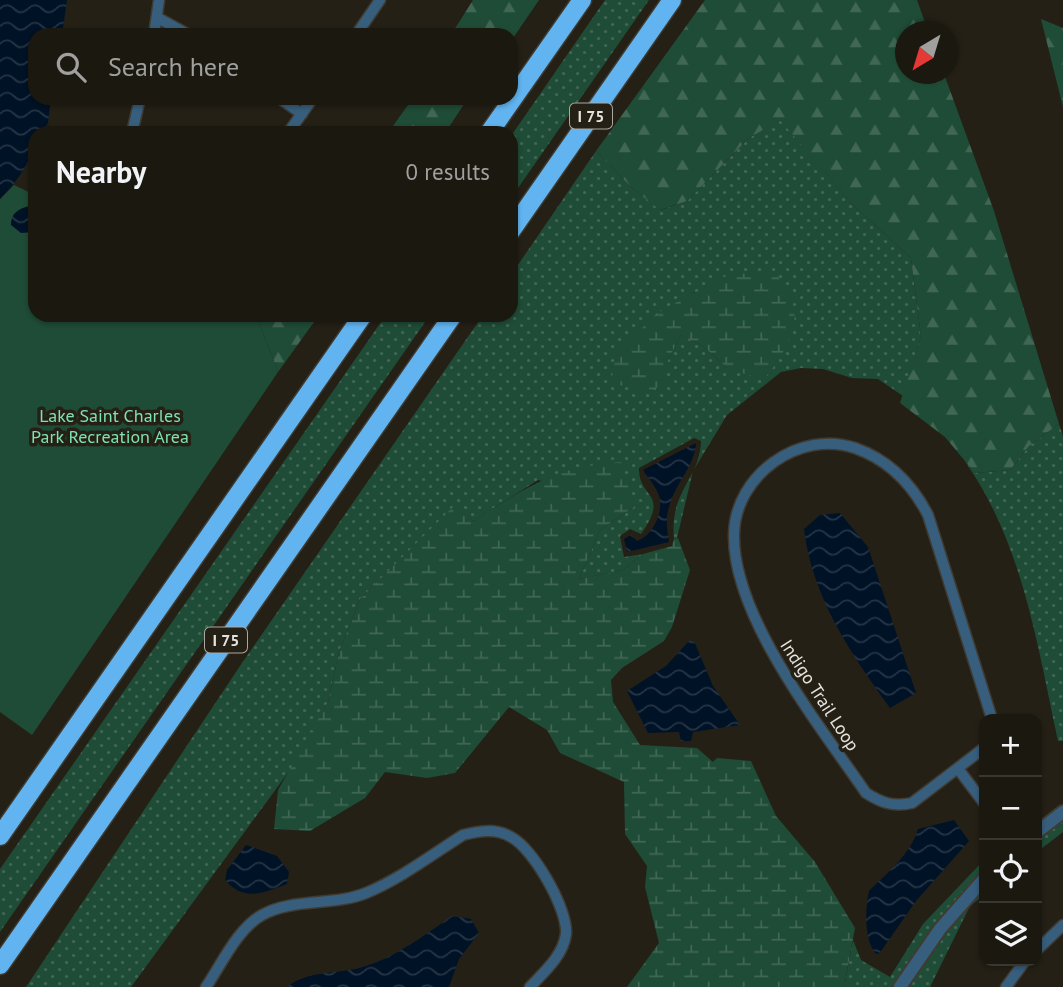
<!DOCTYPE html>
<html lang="en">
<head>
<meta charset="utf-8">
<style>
  body { margin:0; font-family:"PT Sans",sans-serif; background:#28251e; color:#f1f3f6 }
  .controls { position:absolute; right:21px; bottom:21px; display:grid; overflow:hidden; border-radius:14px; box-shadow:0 2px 5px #0004 }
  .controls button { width:63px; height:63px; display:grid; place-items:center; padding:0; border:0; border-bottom:2px solid #393730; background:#1b1810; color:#f1f3f6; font:35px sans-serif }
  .compass { position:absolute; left:895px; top:21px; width:63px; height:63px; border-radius:50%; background:#1b1810; box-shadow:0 2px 5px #0004; rotate:218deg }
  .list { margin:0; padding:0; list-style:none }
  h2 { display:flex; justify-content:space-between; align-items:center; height:91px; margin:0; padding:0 28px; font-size:30px }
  h2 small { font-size:23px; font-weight:400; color:#a0a09f }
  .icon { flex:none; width:38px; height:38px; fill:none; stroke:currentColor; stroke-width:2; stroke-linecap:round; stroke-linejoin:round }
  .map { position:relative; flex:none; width:1063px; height:987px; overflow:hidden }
  .search { position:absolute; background:#1b1810; box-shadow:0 2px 5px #0004; left:28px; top:28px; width:490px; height:77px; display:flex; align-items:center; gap:18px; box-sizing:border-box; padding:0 24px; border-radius:21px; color:#a0a09f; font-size:26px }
  .panel { position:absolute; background:#1b1810; box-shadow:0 2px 5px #0004; left:28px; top:126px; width:490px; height:196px; border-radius:21px }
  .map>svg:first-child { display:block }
  .grass { fill:url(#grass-dots); fill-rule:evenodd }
  .forest { fill:url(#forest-firs) }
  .wetland { fill:url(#wetland-marsh) }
  .green { fill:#1f4c37 }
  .water { fill:url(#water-waves) }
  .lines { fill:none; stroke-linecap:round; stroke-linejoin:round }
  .minor-casing { stroke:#3f3b32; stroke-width:13 }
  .tertiary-casing { stroke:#3f3b32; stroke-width:16 }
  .motorway-casing { stroke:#3f3b32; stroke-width:21 }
  .minor { stroke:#375f7d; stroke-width:10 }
  .tertiary { stroke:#375f7d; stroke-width:12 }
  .motorway { stroke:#61b4f0; stroke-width:18 }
  .labels { text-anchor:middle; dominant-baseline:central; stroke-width:7; stroke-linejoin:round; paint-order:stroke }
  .shield { fill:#242016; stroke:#aca8a1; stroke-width:2 }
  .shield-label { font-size:16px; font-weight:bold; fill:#e6e3dd }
  .park-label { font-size:18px; fill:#7ee3b1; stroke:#242016 }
  .street-label { font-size:18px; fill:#e6e3dd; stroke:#242016 }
</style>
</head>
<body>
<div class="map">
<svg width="1063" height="987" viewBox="0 0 1063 987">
  <defs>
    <pattern id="grass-dots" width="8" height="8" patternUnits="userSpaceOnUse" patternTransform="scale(1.75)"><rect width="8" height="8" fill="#1f4c37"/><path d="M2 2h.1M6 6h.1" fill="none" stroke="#406654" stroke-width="1.8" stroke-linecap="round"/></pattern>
    <pattern id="forest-firs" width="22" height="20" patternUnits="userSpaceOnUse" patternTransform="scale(1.75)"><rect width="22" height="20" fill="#1f4c37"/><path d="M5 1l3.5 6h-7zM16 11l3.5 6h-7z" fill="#406654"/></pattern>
    <pattern id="wetland-marsh" width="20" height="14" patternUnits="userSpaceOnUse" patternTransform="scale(1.75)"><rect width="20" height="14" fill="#1f4c37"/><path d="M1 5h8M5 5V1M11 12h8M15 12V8" fill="none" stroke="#406654"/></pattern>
    <pattern id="water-waves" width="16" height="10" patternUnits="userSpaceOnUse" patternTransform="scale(1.75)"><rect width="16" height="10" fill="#001226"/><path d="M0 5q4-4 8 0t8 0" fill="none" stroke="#253445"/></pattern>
  </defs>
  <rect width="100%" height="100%" fill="#242016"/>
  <path class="grass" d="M605,0H649L511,198V136Z
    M780,119L852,204L911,258L921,337L903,396L878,379L852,378L823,369L801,368L781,372L727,415L693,471L677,538L674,539C669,491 700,479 701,441L694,438L639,468C638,499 671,492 641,534L630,529L620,536L624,557L643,554L623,570L579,579L600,530L634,507L538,480L473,521L454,507L360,599L339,652L328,702L298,759L131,987H26L242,663L483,315H511V275L596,151L633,189L661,210L687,201L749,138ZM694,292L727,368L703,346L681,335L666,364Z
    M386,315H430L0,932V869Z
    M1059,424L1063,436V741H1058C1037,644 1023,543 964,460L975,473L1010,470L1029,446Z
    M1063,820V832L1037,852V840Z
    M984,860V870L935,925L894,987H844L853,940L861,960L890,977L923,924Z
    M984,888V895L970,906L930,987H907L945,933Z"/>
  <path class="forest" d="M473,0H539L511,41V35H451Z
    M705,0H917L928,31L906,32V74H944L994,211L1059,424L1029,446L1010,470L975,473L945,437L900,403L921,337L911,258L852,204L780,120L749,138L687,201L660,210L633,189L596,151Z
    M1041,19L1063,28V107Z
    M413,98H468L445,133H388Z
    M256,315H319L278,372Z"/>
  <path class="wetland" d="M775,271C781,282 788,293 793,305C801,328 778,364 763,380L727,368L703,346L681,335L666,364L663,384L645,394L611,382L616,354L657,313L728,275Z
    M621,462L634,507L600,530L579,579L623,570L643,554L672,546L674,539L678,538L690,570L672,627L664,641L622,668L611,680L613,702L640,745L697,748L713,762L717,758L751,761L776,816L815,862L855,928L844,987H627L659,943L645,887L647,866L625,834L624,782L560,753L547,730L509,707L455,773L427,778L385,772L365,798L310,831L274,829L278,790L328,702L339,652L360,599L454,506L473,521C529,486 554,467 621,462Z"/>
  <path class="green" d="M14,185L35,195V315H256L278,372L32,735L0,712V199Z"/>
  <path class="water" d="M0,0H67L62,35H35V98H51L48,123L42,133H35C35,158 17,182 0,199Z
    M29,206L35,208V232L21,233L11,225C11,213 18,209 29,206Z
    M696,443C695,465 676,483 670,504C665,517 667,529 669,542L627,552L624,539L631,535L637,541C652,536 662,515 660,500C659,490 648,478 643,470Z
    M840,513L868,547L916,693L890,708C851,654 812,597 804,529L820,515Z
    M689,641H694L713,686L740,725L693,732L691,741H681L679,732L648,733L627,691L666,666Z
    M954,820L969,841L916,901L879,954L875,953C864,938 865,909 869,891C887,873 911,854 918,829Z
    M246,845L277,856L289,872L287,884C264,893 244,902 225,880L227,870Z
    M452,916L471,919L479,933L459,959L449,987H287C309,969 341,975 366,966C398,956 426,934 452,916Z"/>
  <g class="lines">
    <g class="minor-casing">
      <path id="minor" d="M158,18L189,35
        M154,35L159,0
        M356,35L380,0
        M279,98L302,114
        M132,133L140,98
        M288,133L313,98
        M984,748L912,803C893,807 882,803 866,793C820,726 732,616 734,534C735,475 800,429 855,448C889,460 912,484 928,515L992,719
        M959,770L984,803
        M1037,950L1063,925
        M206,987C221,965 238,928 262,915C292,898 334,906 366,893C400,879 433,854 463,835C479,831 496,828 511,837C533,848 568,909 566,934C563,956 544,972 530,987
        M1006,987L1025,961"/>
    </g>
    <g class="tertiary-casing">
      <path id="tertiary" d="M1037,832L1063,812
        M900,987L940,929L984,879"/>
    </g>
    <g class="motorway-casing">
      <path id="motorway" d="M489,133L582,0
        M511,231L672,0
        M0,836L363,315
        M0,965L453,315"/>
    </g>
    <use href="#minor" class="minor"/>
    <use href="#tertiary" class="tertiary"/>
    <use href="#motorway" class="motorway"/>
  </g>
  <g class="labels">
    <g class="shield">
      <rect x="570" y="103.5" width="42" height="25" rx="5"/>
      <rect x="205" y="627.5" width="42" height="25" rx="5"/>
    </g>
    <g class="shield-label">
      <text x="591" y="116">I 75</text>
      <text x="226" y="640">I 75</text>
    </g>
    <g class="park-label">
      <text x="110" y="415">Lake Saint Charles<tspan x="110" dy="21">Park Recreation Area</tspan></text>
    </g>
    <g class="street-label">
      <text transform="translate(820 695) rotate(57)">Indigo Trail Loop</text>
    </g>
  </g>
</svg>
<div class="controls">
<button>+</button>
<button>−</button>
<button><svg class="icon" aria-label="locate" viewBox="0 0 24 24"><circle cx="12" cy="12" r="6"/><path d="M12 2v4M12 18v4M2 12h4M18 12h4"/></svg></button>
<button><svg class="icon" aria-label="layers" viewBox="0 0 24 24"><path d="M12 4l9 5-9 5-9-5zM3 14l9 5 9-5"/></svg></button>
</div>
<svg class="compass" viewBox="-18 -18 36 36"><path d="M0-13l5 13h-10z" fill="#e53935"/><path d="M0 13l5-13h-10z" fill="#a0a09f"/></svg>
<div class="search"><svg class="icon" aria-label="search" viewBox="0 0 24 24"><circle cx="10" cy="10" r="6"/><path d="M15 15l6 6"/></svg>Search here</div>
<section class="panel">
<h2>Nearby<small>0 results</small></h2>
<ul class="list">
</ul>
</section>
</div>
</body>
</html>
